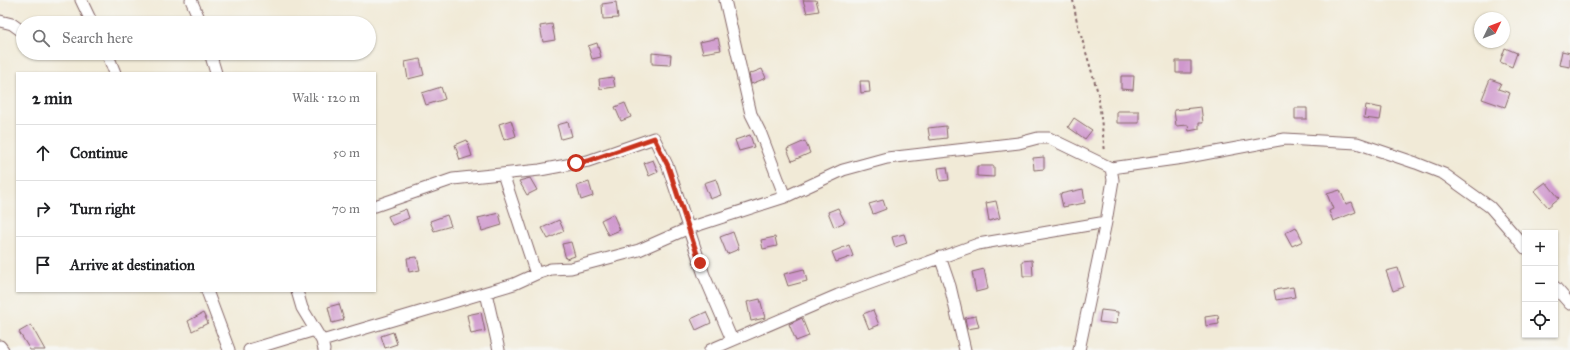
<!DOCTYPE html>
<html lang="en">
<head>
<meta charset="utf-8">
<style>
  body { margin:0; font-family:"IM FELL Great Primer",serif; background:#f2f2f2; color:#202124 }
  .controls { position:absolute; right:12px; bottom:12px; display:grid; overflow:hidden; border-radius:0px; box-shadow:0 1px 3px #0004 }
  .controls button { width:36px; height:36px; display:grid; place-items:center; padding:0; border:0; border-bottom:1px solid #e0e0e0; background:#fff; color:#202124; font:20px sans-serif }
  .compass { position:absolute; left:1474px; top:12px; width:36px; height:36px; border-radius:50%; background:#fff; box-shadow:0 1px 3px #0004; rotate:47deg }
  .stop { position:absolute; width:12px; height:12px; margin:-9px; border:3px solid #c8321e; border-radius:50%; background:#fff }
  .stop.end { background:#c8321e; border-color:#fff; box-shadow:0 1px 4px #0008 }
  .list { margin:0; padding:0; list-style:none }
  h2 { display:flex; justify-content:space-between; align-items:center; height:52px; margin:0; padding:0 16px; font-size:17px }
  h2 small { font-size:13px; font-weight:400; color:#757577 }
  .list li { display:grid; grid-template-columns:26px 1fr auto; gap:12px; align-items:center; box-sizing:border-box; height:56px; padding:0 16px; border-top:1px solid #e0e0e0 }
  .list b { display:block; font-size:15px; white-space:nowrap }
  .list em { font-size:13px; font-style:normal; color:#757577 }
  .icon { flex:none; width:22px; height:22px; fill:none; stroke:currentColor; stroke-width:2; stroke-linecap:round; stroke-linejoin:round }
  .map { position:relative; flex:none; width:1570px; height:350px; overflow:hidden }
  .search { position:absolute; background:#fff; box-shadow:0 1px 3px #0004; left:16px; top:16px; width:360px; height:44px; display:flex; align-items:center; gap:10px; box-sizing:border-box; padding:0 14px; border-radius:22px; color:#757577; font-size:15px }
  .panel { position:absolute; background:#fff; box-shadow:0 1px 3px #0004; left:16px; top:72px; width:360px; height:220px; border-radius:0px }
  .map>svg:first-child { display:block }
  .building { fill:#cf97cd }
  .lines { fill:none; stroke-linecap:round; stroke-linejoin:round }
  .minor-casing { stroke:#846667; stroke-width:13 }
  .path { stroke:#846667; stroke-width:2; stroke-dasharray:3 3; stroke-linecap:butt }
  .minor { stroke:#fff; stroke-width:11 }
  .route { stroke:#c8321e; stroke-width:5 }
</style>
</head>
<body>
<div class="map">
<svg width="1570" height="350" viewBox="0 0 1570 350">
  <rect width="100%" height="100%" fill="#f6f6f2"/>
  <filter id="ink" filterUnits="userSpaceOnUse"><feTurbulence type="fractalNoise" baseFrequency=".025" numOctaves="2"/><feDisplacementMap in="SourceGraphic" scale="8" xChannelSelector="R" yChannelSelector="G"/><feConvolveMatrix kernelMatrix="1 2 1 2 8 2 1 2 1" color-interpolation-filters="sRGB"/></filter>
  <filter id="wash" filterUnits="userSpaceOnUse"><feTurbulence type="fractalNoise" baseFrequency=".012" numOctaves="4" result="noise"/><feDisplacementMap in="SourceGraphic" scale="16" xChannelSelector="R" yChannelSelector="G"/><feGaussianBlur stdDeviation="0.9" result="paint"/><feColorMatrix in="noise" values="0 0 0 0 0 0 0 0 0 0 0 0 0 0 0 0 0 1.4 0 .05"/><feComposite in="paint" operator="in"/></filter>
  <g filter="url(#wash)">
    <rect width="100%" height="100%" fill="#f1ead7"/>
    <g id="blocks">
      <path class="building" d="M803,0H816L819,11L807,13Z
        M616,2L618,18L603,19L602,4Z
        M552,24L555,40L543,42L540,26Z
        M718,38L721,50L703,53L700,42Z
        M597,43L601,57L592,59L588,46Z
        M1505,48L1517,53L1512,67L1500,62Z
        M1562,51L1570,53V67L1559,65Z
        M652,53L671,55L670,65L652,64Z
        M420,59L424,75L408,79L405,62Z
        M1176,61H1191V73H1176Z
        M762,69L766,78L751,84L749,74Z
        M1121,76H1134L1133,90L1121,89Z
        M613,77L615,87L600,89L599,79Z
        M1490,79L1501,83L1498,89L1510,93L1505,107L1482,99Z
        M860,81H869L870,92L861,93Z
        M441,87L445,99L426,105L422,93Z
        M625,103L631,117L621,121L615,107Z
        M1366,105L1382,108L1380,120L1364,118Z
        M1201,107L1203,123H1199V129L1189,131L1188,125L1176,126L1174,110Z
        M1295,108H1307V119H1295Z
        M1117,111H1139V123H1117Z
        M1074,118L1092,130L1085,139L1068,127Z
        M511,120L516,136L504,140L499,124Z
        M568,122L572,136L561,139L557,125Z
        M946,126L947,138L930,140L928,128Z
        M750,135L754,147L739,151L735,140Z
        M467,140L472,156L460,160L455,145Z
        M805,141L810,153L792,161L787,149Z
        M1044,157V169L1034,170L1033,158Z
        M653,160L658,172L649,176L644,163Z
        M977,166H994V177L977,176Z
        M947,167L949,180L940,181L938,168Z
        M530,178L537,190L527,195L519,181Z
        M716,179L721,195L710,199L704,183Z
        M589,182L593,196L581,200L577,186Z
        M1546,182L1559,198L1548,207L1534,191Z
        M1083,189L1085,203L1063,207L1060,194Z
        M1340,190L1346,204L1352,202L1356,212L1333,221L1329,211L1333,209L1327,194Z
        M883,200L886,209L873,214L869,204Z
        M996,201L1000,218L989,221L986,203Z
        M838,208L845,222L834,227L828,212Z
        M406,209L409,218L392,225L388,216Z
        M499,213L502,225L482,231L478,218Z
        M613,214L620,230L608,235L601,220Z
        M447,215L451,226L434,231L430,221Z
        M559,220L564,231L548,239L542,228Z
        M1296,227L1303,241L1292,246L1285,233Z
        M733,232L739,249L727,254L720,237Z
        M904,234L907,243L895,247L892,237Z
        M775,237L777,246L763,249L761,240Z
        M571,242L575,256L566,259L562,244Z
        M849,245L853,256L836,262L832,252Z
        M417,257L420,270L409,272L407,258Z
        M1032,260L1033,276H1023L1022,261Z
        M1398,268L1404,287L1393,291L1386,271Z
        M804,269L807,281L788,286L784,274Z
        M984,269L988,289L976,292L972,272Z
        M1293,287L1295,297L1276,300L1274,290Z
        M760,299L765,318L751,321L747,302Z
        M339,304L344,320L332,323L328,307Z
        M873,310L879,325L869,329L863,314Z
        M1101,310L1118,312L1117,324L1099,322Z
        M481,312L485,331L471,334L467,315Z
        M706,312L711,323L696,330L691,319Z
        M203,313L208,323L192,331L188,321Z
        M1218,315L1219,324L1206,326L1205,317Z
        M976,316L979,327L967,329L965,318Z
        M802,318L809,336L796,341L789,324Z
        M31,325L45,350H30L19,332Z
        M393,332L397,344L385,348L381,336Z"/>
    </g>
  </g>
  <g filter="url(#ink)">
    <use href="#blocks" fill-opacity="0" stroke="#846667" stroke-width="1"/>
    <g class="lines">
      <g class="minor-casing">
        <path id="minor" d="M81,0L92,23
          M191,0L201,23
          M725,0L751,114L761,134L785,197
          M0,21L12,24L23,32
          M107,53L115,73
          M210,53L216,73
          M503,174L536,274
          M375,206L453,179L540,170L588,161L654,138L668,167L704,275L732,340
          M940,257L950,286L965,350
          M1555,287L1570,304
          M207,291L229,350
          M297,291L302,308L322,341L324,350
          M486,293L499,350
          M322,341L514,284L536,274L551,269L571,268L639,250L689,228L785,197L843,170L887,158L1019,143L1038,138H1049L1111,168L1183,158L1285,139L1357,143L1416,163L1444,174L1490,207L1518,239L1525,248
          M0,346L3,350
          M249,350L315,330
          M710,350L838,295L978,244L1106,222
          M1079,350L1106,222L1113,180L1111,168"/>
      </g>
      <path class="path" d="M1073,0L1077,22L1098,93L1105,152"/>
      <use href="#minor" class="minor"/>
    </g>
  </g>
  <g class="lines" filter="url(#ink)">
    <path class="route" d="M576,163L588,161L654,138L668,166L700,263"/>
  </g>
</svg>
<div class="controls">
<button>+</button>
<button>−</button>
<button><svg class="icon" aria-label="locate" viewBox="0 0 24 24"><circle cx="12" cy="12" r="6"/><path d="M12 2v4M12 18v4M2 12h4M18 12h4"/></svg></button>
</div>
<svg class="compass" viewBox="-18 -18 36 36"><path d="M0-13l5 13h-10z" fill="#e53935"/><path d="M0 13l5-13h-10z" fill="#757577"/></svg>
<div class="stop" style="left:576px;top:163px"></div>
<div class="stop end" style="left:700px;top:263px"></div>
<div class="search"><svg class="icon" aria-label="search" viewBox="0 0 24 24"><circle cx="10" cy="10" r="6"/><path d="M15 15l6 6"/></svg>Search here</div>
<section class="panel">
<h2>2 min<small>Walk · 120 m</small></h2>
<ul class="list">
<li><svg class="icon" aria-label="ahead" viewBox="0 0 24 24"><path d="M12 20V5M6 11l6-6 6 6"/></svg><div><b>Continue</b></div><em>50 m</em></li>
<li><svg class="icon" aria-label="right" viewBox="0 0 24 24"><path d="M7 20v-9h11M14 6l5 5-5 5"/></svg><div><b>Turn right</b></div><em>70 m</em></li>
<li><svg class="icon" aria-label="arrive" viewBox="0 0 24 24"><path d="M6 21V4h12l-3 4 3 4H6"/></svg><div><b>Arrive at destination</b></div></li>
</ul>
</section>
</div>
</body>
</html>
